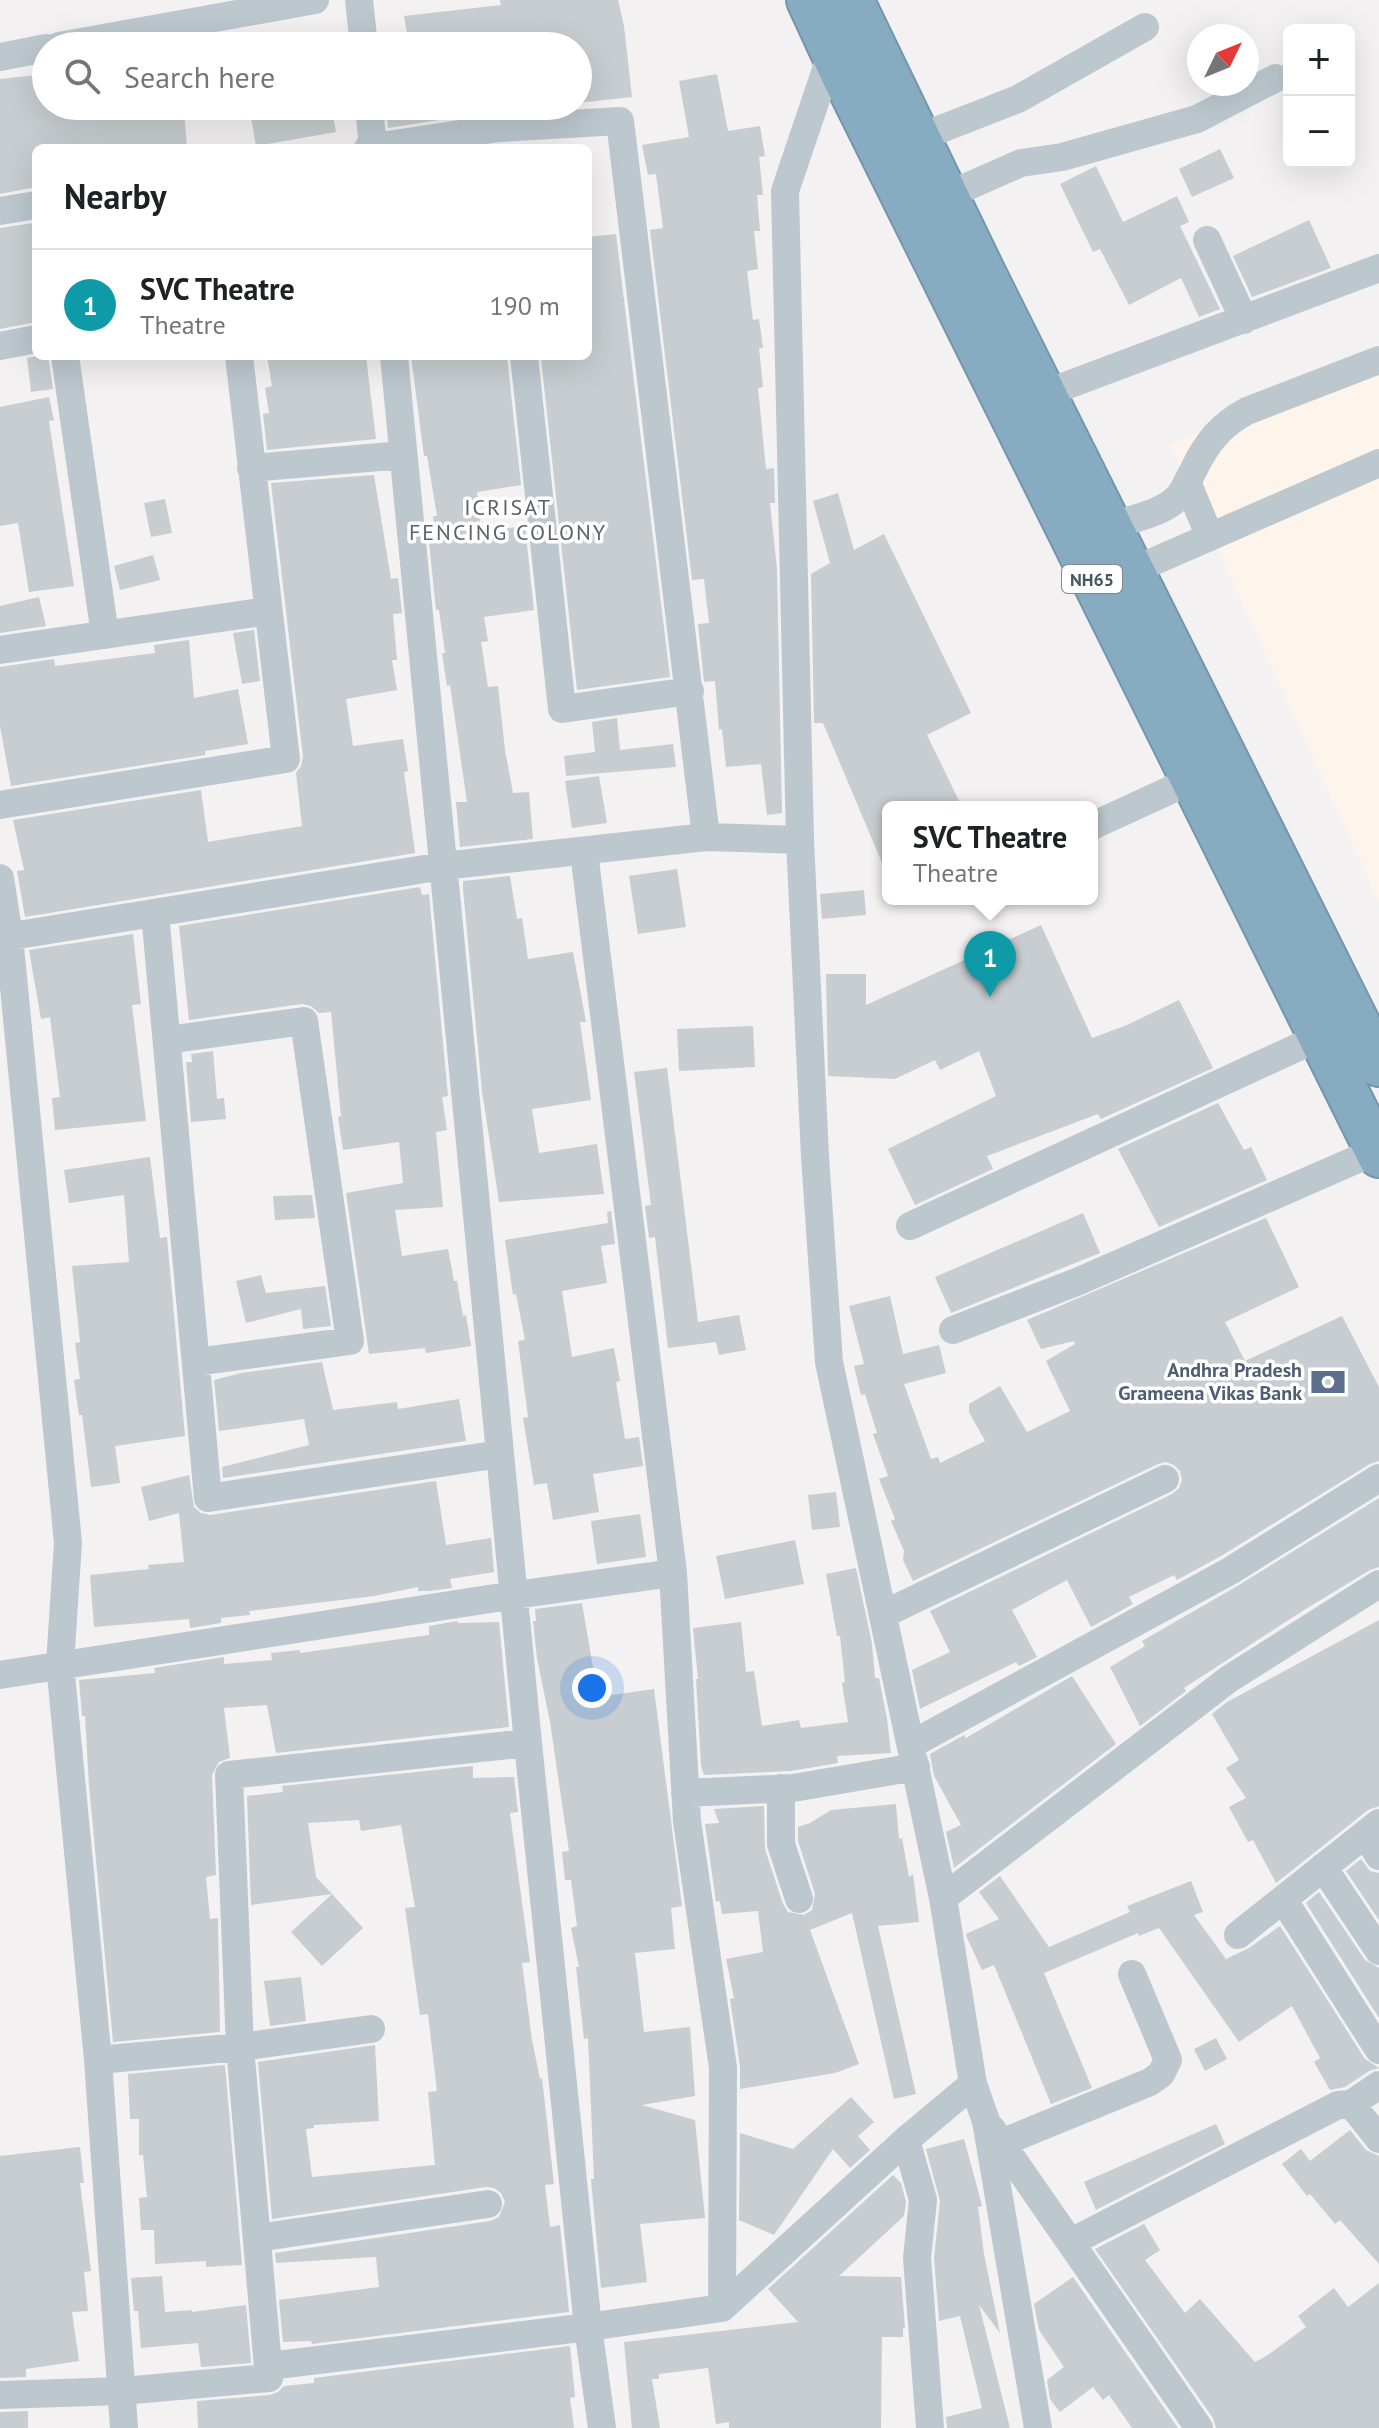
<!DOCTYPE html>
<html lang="en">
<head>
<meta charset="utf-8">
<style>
  body { margin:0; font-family:"PT Sans",sans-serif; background:#f2f2f2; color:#202124 }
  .controls { position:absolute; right:24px; top:24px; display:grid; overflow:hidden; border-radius:12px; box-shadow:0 8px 32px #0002 }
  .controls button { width:72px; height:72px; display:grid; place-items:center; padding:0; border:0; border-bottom:2px solid #e0e0e0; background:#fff; color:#202124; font:40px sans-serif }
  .compass { position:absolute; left:1187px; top:24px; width:72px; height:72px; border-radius:50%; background:#fff; box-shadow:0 8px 32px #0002; rotate:47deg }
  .you { position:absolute; left:592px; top:1688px; width:28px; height:28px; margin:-20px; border:6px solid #fff; border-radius:50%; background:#1a73e8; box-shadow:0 0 0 12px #1a73e833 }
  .badge { display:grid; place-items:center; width:52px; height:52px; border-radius:50%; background:#2563eb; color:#fff; font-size:26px; font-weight:700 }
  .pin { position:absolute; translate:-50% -66px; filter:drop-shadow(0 2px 4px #0008) }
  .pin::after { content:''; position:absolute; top:42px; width:28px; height:24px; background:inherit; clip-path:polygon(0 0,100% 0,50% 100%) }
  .popup { position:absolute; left:882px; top:801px; width:216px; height:104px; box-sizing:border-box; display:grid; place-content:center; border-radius:12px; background:#fff; filter:drop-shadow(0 2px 6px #0005); font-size:26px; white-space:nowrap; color:#757577 }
  .popup b { font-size:30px; color:#202124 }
  .popup::after { content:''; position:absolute; left:50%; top:100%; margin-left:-16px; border:16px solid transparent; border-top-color:#fff }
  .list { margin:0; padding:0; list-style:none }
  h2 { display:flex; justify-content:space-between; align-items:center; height:104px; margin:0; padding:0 32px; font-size:34px }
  h2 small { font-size:26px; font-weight:400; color:#757577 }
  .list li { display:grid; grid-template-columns:52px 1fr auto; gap:24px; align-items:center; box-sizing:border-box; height:112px; padding:0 32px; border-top:2px solid #e0e0e0 }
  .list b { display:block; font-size:30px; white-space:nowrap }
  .list p { margin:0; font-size:26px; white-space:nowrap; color:#757577 }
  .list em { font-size:26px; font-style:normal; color:#757577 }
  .icon { flex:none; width:44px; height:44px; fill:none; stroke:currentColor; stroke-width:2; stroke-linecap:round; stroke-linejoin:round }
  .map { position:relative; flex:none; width:1379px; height:2428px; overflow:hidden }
  .search { position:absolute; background:#fff; box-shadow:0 8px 32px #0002; left:32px; top:32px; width:560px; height:88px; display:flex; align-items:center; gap:20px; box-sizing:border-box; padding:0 28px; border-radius:44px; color:#757577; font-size:30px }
  .panel { position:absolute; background:#fff; box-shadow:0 8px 32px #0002; left:32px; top:144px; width:560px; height:216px; border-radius:12px }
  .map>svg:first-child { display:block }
  .commercial { fill:#fdf5eb }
  .building { fill:#c7cdd0 }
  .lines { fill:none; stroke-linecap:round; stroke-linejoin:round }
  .highway-casing { stroke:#7297ad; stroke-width:46 }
  .minor { stroke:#bcc8ce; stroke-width:28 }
  .highway { stroke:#87acc1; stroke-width:42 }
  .labels { text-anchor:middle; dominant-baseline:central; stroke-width:7; stroke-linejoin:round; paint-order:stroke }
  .shield { fill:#fff; stroke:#7f8a8f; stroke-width:2 }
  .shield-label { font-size:18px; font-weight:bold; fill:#48585f }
  .service-label { font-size:20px; font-weight:bold; fill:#4e5e75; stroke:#fff; text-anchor:end }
  .neighbourhood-label { font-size:22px; letter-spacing:2px; fill:#5d6266; stroke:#fff }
</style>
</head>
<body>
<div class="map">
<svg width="1379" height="2428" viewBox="0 0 1379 2428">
  <rect width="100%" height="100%" fill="#f3f1f1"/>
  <path class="commercial" d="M1379,351V902L1170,445Z"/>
  <path class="building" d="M500,0H618L624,26L632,97L578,103V46H409L404,16L501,5Z
    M46,74V106H135L136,112L184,109L187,148H36V187L0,194V79Z
    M717,74L728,131L760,126L765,156L759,157L763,195H757L760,231H754L758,269L747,271L753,320L759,319L763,348H759L763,387L758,388L766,469L774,468L775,503H770L777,569L782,813L767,815L761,764L726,767L722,729L719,730L715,681L704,682L698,624L709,623L704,579L692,580L650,230L663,228L656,174L648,175L642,145L689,137L679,81Z
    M249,106H331L336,132L256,146Z
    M386,106H539L540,109L497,111L388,128Z
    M1220,149L1234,178L1192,197L1179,169Z
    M1096,166L1123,222L1177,196L1189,222L1180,226L1220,309L1199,317L1181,278L1129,305L1100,249L1093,252L1060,184Z
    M1309,220L1331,268L1252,297L1233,256Z
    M34,223L36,322L0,329V228Z
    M616,234L670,677L577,690L541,358L588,356V237Z
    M38,356H48L53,389L31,392L27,358Z
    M267,356H366L376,439L267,450L263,414L269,413L265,388L272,386Z
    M411,356H507L521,485L477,492L481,532L525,526L534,610L484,617L488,641L481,642L488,687L498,686L505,750L513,793L529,792L533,839L460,847L456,802H467L450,685L447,686L442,653H445L439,610H436L429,542L436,541L433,516H437L427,456H424Z
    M49,397L54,420L49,421L74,586L29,592L18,523L0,526V407Z
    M374,475L391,579L398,578L402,613L393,614L397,660H392L397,690L346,699L353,746L403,739L408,771L404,772L415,853L25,917L17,871L24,870L13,820L201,790L208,842L302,826L296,773L301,766L303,757L271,483Z
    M838,493L854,550L884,534L971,713L927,735L962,807H888V877L823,723H814L811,574L830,563L813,501Z
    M165,499L172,533L151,537L144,503Z
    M153,555L160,580L120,590L114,566Z
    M39,597L46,626L0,633V606Z
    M254,630L260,681L242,684L233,633Z
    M189,640L194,698L238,689L248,744L205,751V755L11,786L0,726V667L54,659L55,666L155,653L154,645Z
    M617,718L620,750L673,744L676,767L566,776L564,756L595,752L592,722Z
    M599,776L607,823L572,828L565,781Z
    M677,869L686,927L638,934L629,876Z
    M510,876L517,919L522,918L528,959L573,952L586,1022H580L591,1100L532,1109L539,1153L597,1144L604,1194L499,1202L482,1091L463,889V881Z
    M420,887L422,895L429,894L448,1096L442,1097L447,1130L436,1132L443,1207L395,1210L402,1256L448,1249L454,1281H457L463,1316L466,1315L471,1346L426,1353L425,1348L369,1354L346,1193L403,1183L399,1142L343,1150L338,1117L341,1116L331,1012L319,1013L311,1006L302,1004L189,1020L179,926Z
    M864,890L866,915L822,919L820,894Z
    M1041,925L1092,1038L1127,1025L1179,1000L1213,1068L1101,1119L1098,1114L987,1156L993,1169L915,1205L888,1149L996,1096L979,1051L940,1070L935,1060L895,1079L828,1076L826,974H866V1005Z
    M133,934L141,1004L132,1005L146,1121L55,1130L52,1098L60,1097L50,1017L41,1019L29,950Z
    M753,1026L755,1067L679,1071L677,1029Z
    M213,1051L217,1099L224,1098L226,1119L191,1122L186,1062H192L191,1054Z
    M667,1068L698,1322L739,1315L746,1350L719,1355L716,1342L668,1348L655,1237L649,1238L645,1206L651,1205L634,1072Z
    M1218,1103L1244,1150L1251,1147L1267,1180L1159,1227L1118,1149Z
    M150,1157L160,1238L167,1237L185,1436L115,1446L120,1483L91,1487L82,1415H79L74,1380L80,1379L75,1343L80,1342L72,1266L129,1262L124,1195L69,1203L64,1170Z
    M312,1195L315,1218L275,1220L273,1196Z
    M611,1211L615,1244L601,1246L607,1283L562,1291L572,1357L614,1348L620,1381L616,1382L625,1439L639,1437L643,1466L593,1474L599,1512L553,1520L547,1483L534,1485L523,1418L528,1417L518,1341L525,1340L516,1294L513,1295L505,1240L608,1223L607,1212Z
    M1083,1213L1100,1253L951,1313L935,1277Z
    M1266,1218L1299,1287L1225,1322L1245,1361L1342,1316L1379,1387V1461L1370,1464L1221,1556L1177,1580L1174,1575L1129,1597L1133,1604L1091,1627L1067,1580L1012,1610L1037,1657L1019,1666L1016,1662L920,1709L912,1670L950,1652L930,1611L1172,1494L1179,1488L1182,1480L1180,1471L1174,1465L1166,1462L1158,1464L913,1581L903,1560L904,1551L891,1521L895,1519L879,1479L888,1476L873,1434L877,1433L865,1394L861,1395L854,1366L864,1364L849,1306L890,1296L903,1354L939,1345L946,1373L904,1384L931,1459L938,1457L940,1463L985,1441L969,1412V1404L1000,1386L1027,1432L1070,1411L1046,1361L1075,1344L1074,1341L1041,1349L1027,1320Z
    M261,1275L266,1293L325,1286L331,1326L303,1329L301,1309L246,1323L236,1281Z
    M322,1362L333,1410L397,1402L398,1409L459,1399L466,1441L223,1478L222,1467L309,1445L304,1419L219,1431L214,1380L241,1373Z
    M189,1475L194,1507L201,1513L210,1515L436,1481L446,1545L491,1538L494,1572L450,1579L452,1588L429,1591H418V1587L374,1596L249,1611L250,1615L221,1618V1623L190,1628L189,1619L94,1627L90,1575L149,1569L148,1565L184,1562L179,1513L149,1521L141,1487Z
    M836,1492L840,1527L812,1530L808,1495Z
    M1379,1498V1567L1370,1570L1304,1610L1184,1688L1186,1691L1140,1726L1110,1667L1145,1646L1142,1641L1239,1585Z
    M640,1514L646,1557L597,1564L591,1521Z
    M795,1540L804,1584L725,1599L716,1556Z
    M856,1568L872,1644L875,1678H879L887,1719L891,1753L837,1756L838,1763L791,1771L704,1775L701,1765L696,1679H698L693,1628L741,1622L746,1672L754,1671L762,1726L799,1720L801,1728L848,1722L842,1683L845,1682L840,1636H837L826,1574Z
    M582,1603L598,1697L654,1689L682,1906L671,1908L675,1949L635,1953L644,2032L690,2027L695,2096L642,2105L695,2120L705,2218L640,2224L647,2282L601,2288L591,2179H594L588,2038L584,2039L576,1967H579L571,1928L577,1926L571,1880H565L562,1852L569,1851L550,1722L537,1658L533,1621H536L535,1609Z
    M1379,1620V1806L1368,1810L1276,1883L1253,1840L1248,1842L1229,1807L1246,1798L1226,1768L1239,1760L1212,1714L1227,1702Z
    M457,1621L458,1623L499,1622L509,1727L276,1753L267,1705L224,1708L230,1758L219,1762L212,1775L216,1875L206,1877L210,1919L218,1918L220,2032L113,2042L89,1785L85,1716H82L79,1680L155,1673L154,1668L224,1657V1664L272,1660L271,1653L300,1650V1653L429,1635V1626Z
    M1072,1676L1116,1744L954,1868L946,1832L961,1825L934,1776L930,1754L964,1735L966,1738Z
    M473,1766V1778L514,1777L518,1812L510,1813L530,1962L522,1963L532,2040L540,2079L542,2078L546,2113L554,2184L545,2185L550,2227L560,2225L569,2312L312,2344L311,2341L283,2342L279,2300L379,2287L376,2257L276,2263L275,2253L490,2221L499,2217L505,2202L501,2193L494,2188L486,2187L272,2219L258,2062L375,2045L379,2121L314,2125V2128L306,2129L312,2177L435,2165L428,2092L437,2091L428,2014L420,2015L405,1908L415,1907L401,1825L361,1831L359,1820L308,1823L316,1877L332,1894L251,1905L247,1796L283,1792L282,1786Z
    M896,1804L899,1839L902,1838L909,1877L913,1874L919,1922L878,1926L916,2094L894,2099L852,1913L810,1930L859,2064L835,2073L740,2089V2066L730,1999L734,1998L726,1959L763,1952L758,1911L722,1914L720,1901L716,1902L705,1824L719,1823L714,1809L764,1806L765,1849L783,1904L788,1912L804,1915L812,1910L815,1894L798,1841V1827L810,1823L831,1810Z
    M1361,1859L1370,1871L1379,1873V1920L1346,1871Z
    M1000,1876L1049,1947L1130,1912L1127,1906L1191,1881L1203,1912L1194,1915L1226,1959L1249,1948L1280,1926L1365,2059L1379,2068L1369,2071L1345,2087L1330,2090L1314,2062L1320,2058L1292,2006L1239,2042L1159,1928L1139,1936L1138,1933L1044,1973L1092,2088L1051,2104L994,1965L982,1970L967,1938L966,1934L999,1919L979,1892Z
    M1319,1892L1365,1960L1379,1968V2018L1306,1903Z
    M332,1894L363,1928L322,1966L291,1932Z
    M301,1977L306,2021L270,2026L264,1981Z
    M1216,2038L1227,2059L1205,2071L1194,2049Z
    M225,2065L242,2265L206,2267V2261L155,2264L154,2230H141L139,2198L147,2197L143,2155H139V2119H130L128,2074Z
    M851,2097L874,2122L858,2136L870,2150L850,2168L833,2149L774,2235L739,2220L740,2133L793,2149Z
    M1216,2124L1225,2144L1096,2210L1084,2182Z
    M1350,2130L1366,2150L1379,2156V2264L1340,2220L1335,2224L1310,2194L1307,2196L1282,2164L1301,2149L1310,2161Z
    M964,2139L979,2194L982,2206L978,2207L984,2254L1000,2333L979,2305L1010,2428H947L946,2417L982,2408L960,2316L939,2321L934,2258L940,2201L926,2149Z
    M80,2147L84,2183H80L91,2271L84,2272L88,2311L72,2312L79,2361L26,2369V2377L0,2378V2156Z
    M893,2175L901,2183L906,2202L904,2216L839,2276L901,2277L905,2328H903V2337H882L881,2428H729V2422L716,2424L708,2368L659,2374V2379H652L660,2428H632L624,2342L798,2322L768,2289Z
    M1144,2224L1160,2250L1145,2260L1185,2313L1200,2299L1255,2362L1268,2355L1306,2327L1298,2316L1334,2288L1348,2307L1379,2283V2428H1216L1213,2418L1095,2249Z
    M162,2276L165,2312L192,2310V2312L246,2305L251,2363L201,2367L198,2343L141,2348L138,2311H134L131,2278Z
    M1073,2277L1178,2428H1132L1109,2395L1103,2400L1093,2387L1060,2412L1050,2399L1047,2380L1064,2367L1039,2330L1034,2304Z
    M570,2346L575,2397L570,2398L574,2428H198L197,2401L270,2395L278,2392L284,2386L314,2383V2378Z
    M28,2411V2428H0V2412Z"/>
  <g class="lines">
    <g class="highway-casing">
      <path id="highway" d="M808,0L845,80L1379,1156
        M852,0L984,273L1379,1065"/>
    </g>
    <path class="minor" d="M359,0L364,46
      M59,46L315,0
      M832,52L785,191L800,840L815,1156L829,1362L943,1898L973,2084L986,2121L1038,2428
      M0,57L46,48
      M369,106L373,148
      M918,138L1018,99L1145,27
      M368,148L499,128L620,121L706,837
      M946,196L1021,163L1062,157L1197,119L1276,78
      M0,211L36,205
      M1207,240L1244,320
      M0,346L36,339
      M65,356L105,635
      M394,356L528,1743L588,2327L602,2428
      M524,356L562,709L690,691
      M1044,394L1379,268
      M251,468L403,455
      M1187,482L1210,537
      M1111,526C1131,519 1165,513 1179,496C1185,489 1189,478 1194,469C1207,442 1221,425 1247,411L1379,360
      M1132,571L1379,463
      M0,650L268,611
      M0,805L286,759L239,356
      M1092,826L1192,780
      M584,852L673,1573L687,1821L723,2068L722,2308
      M0,878L9,936L68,1543L60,1664L98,2060L124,2428
      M155,913L208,1498L500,1454
      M0,938L443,866L706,837L800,840
      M167,1040L304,1021L350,1341L196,1362
      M910,1226L1320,1037
      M953,1330L1079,1281L1376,1151
      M884,1614L1165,1479
      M0,1675L515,1595L673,1573
      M912,1744L1230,1571L1379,1478
      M781,1788V1844L799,1899
      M685,1793L793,1788L916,1767
      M1365,1834L1379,1856
      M1323,1867L1379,1951
      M943,1898L1229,1679L1379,1584
      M1283,1899L1379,2050
      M1238,1935L1379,1823
      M98,2060L240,2047L371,2029
      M1351,2104L1379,2085
      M991,2128L1199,2428
      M906,2140L923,2200L917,2258L930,2428
      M1001,2143L1150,2082L1161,2074L1168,2060L1132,1974
      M257,2238L488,2204
      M1071,2242L1338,2105L1351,2104L1379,2139
      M269,2366L588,2327L722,2308L906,2140L973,2084
      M0,2395L122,2391L269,2378L240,2047L229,1775L528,1743"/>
    <use href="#highway" class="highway"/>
  </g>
  <defs>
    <g id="bank-bare" transform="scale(2.76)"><path d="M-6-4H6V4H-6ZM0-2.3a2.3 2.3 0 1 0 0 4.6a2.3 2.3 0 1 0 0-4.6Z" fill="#5c6f8a" stroke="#fff" stroke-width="2.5" paint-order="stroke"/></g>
  </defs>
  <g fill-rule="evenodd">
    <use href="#bank-bare" x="1328" y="1382"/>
  </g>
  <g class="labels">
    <rect class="shield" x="1062" y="565" width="60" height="28" rx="6"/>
    <g class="shield-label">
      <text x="1092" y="579">NH65</text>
    </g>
    <g class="service-label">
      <text x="1302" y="1370">Andhra Pradesh<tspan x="1302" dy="23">Grameena Vikas Bank</tspan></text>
    </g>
    <g class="neighbourhood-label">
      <text x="508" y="507">ICRISAT<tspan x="508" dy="25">FENCING COLONY</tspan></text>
    </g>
  </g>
</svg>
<div class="controls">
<button>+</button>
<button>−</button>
</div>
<svg class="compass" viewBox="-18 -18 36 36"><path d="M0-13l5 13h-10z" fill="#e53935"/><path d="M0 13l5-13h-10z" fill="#757577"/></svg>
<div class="you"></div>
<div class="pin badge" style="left:990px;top:997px;background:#0f9aa8">1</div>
<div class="popup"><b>SVC Theatre</b>Theatre</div>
<div class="search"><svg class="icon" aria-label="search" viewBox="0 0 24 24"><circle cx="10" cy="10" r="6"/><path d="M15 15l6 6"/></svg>Search here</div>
<section class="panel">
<h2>Nearby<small></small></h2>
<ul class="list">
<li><span class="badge" style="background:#0f9aa8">1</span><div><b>SVC Theatre</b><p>Theatre</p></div><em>190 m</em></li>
</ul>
</section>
</div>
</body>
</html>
